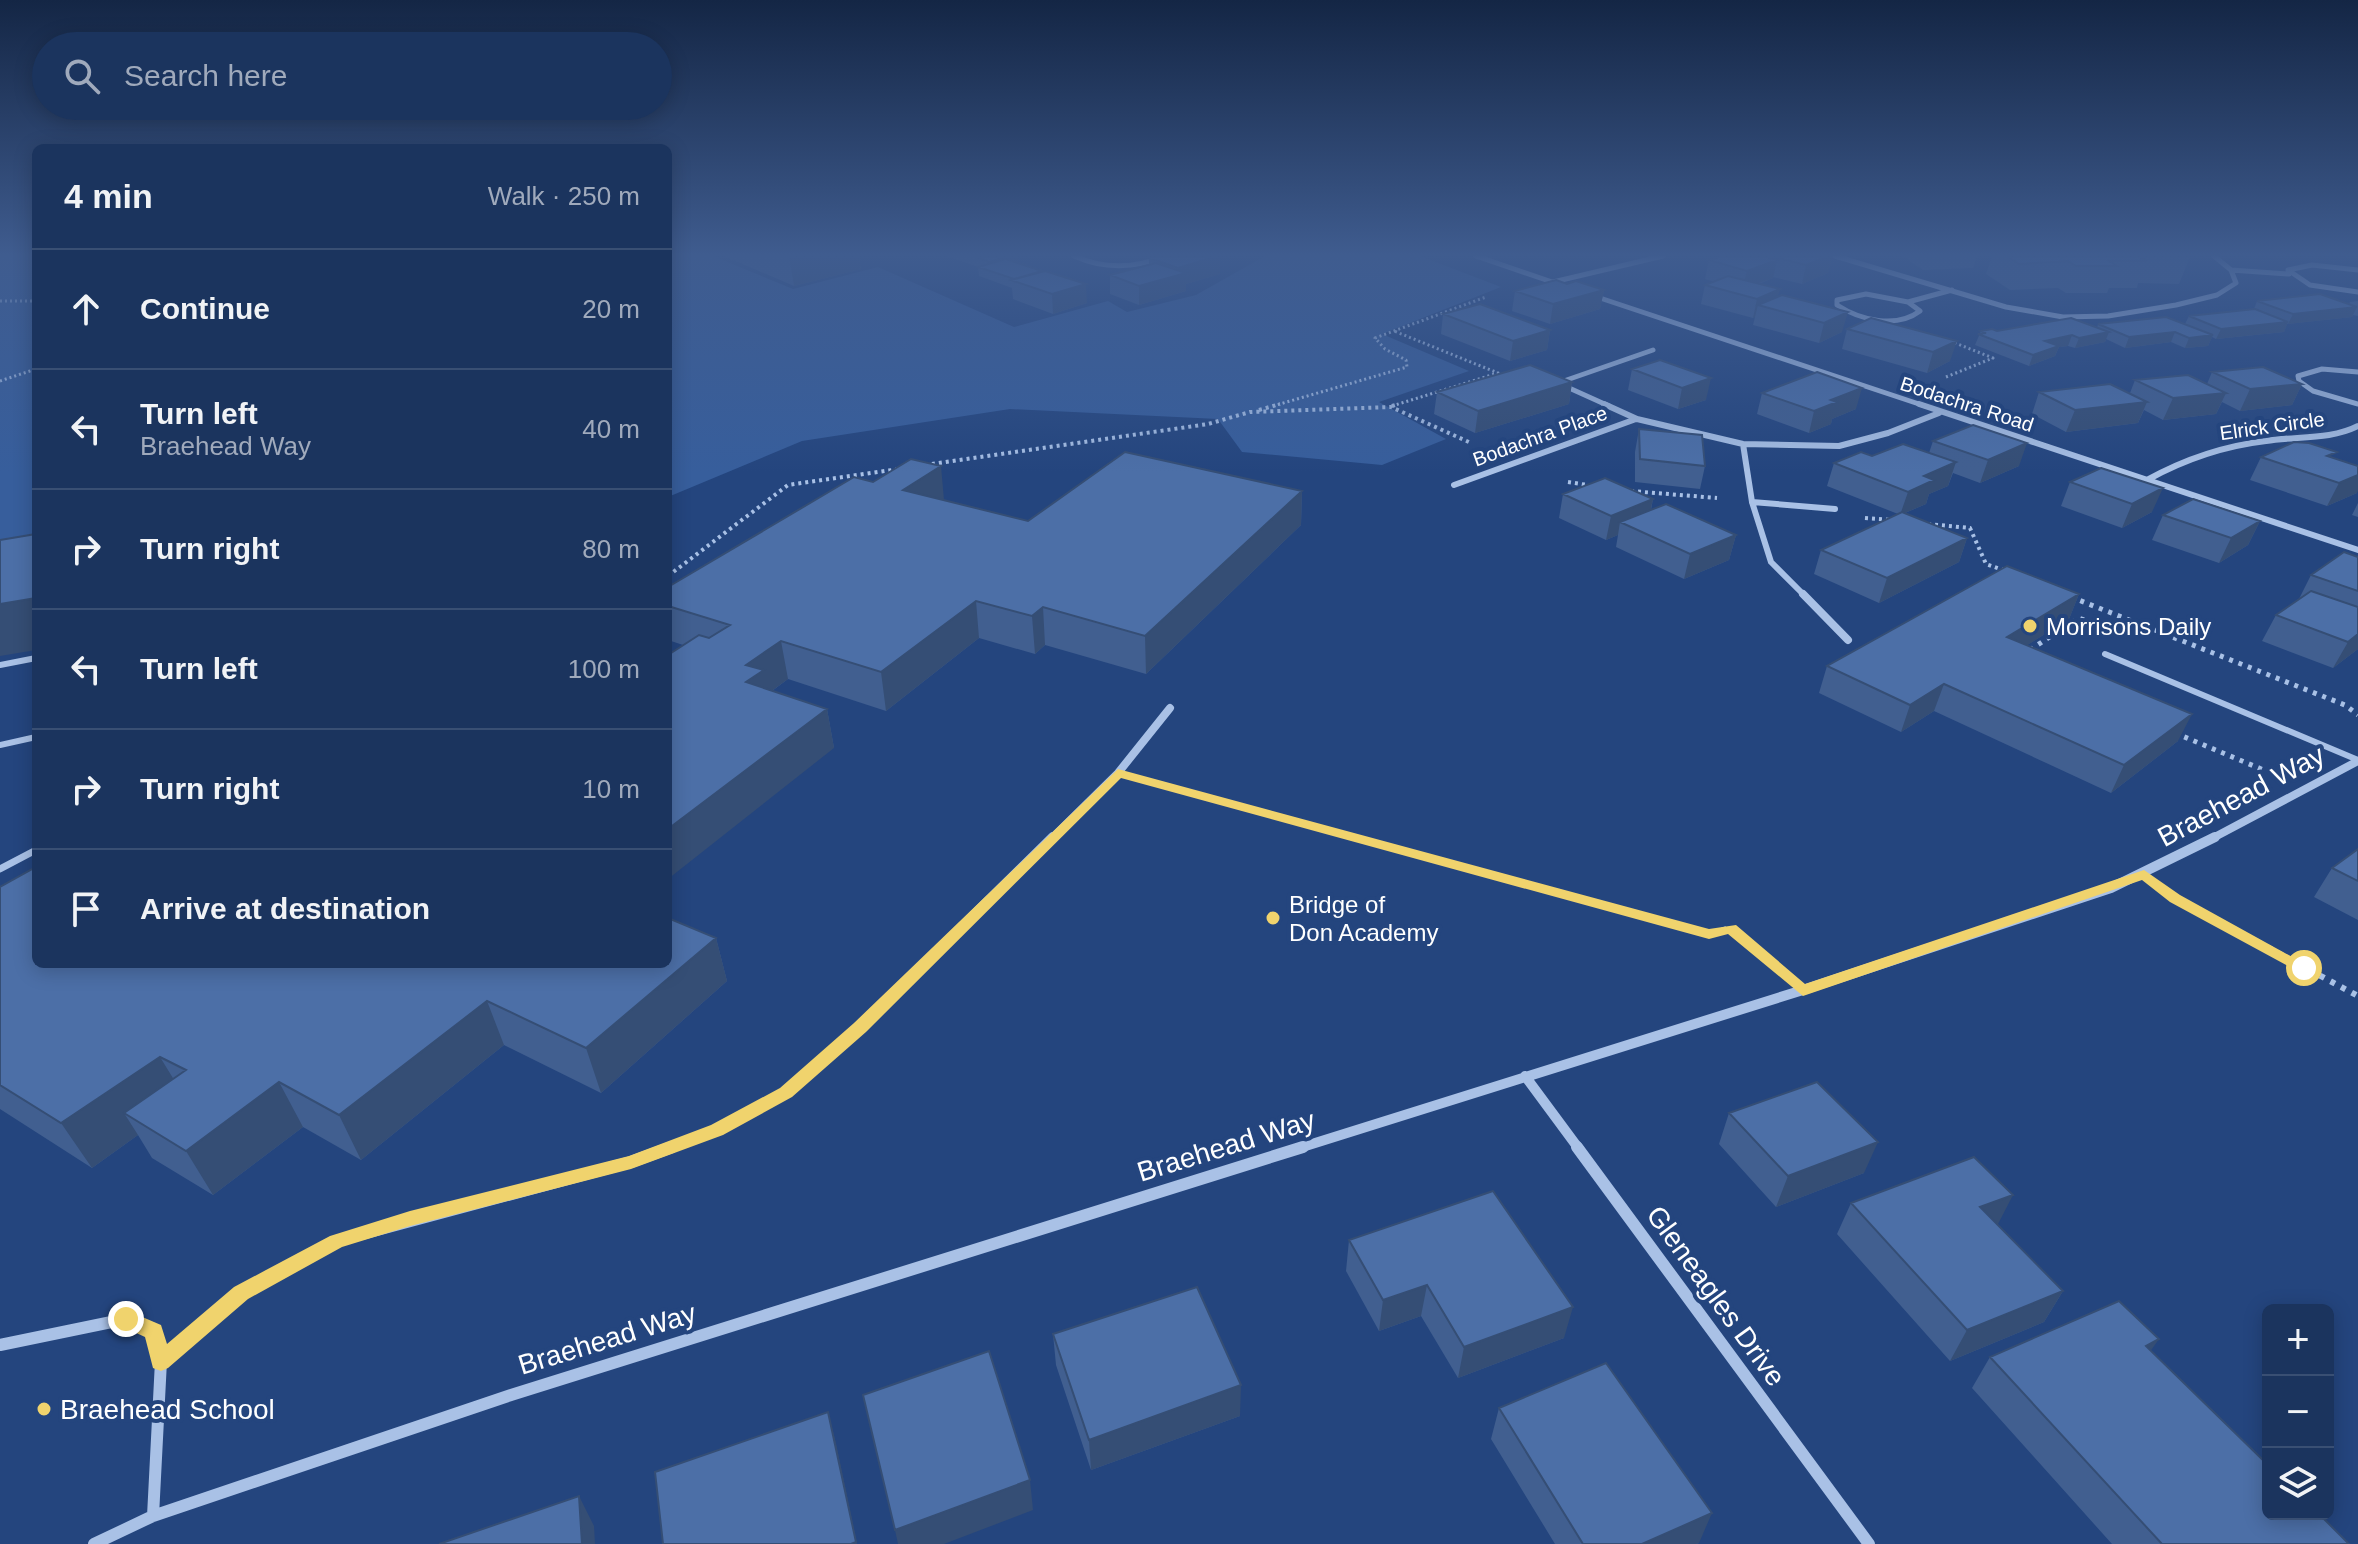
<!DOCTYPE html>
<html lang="en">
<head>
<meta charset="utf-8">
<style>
  body { margin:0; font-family:Helvetica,sans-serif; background:#283f67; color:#f1f3f6 }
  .controls { position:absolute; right:24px; bottom:24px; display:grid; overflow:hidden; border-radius:12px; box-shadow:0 4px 20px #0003 }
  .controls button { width:72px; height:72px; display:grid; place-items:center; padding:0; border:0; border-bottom:2px solid #394f73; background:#1b345e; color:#f1f3f6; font:40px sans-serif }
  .stop { position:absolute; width:24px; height:24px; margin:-18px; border:6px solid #f0d36d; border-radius:50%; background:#fff }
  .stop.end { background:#f0d36d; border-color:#fff; box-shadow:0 2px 8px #0008 }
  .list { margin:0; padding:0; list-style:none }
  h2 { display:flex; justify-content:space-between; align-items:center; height:104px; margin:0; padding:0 32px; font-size:34px }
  h2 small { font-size:26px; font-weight:400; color:#a0aabc }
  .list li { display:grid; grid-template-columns:52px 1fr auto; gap:24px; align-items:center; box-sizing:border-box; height:120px; padding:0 32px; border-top:2px solid #394f73 }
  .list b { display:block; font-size:30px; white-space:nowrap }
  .list p { margin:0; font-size:26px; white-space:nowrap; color:#a0aabc }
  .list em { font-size:26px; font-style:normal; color:#a0aabc }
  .icon { flex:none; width:44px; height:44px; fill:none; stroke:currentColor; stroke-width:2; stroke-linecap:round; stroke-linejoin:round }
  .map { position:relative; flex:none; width:2358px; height:1544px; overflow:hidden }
  .search { position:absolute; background:#1b345e; box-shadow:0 4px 20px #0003; left:32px; top:32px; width:640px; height:88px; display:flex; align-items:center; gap:20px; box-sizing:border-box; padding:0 28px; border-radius:44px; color:#a0aabc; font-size:30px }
  .panel { position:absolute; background:#1b345e; box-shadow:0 4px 20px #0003; left:32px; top:144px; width:640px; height:824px; border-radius:12px }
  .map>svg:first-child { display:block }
  .green { fill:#375e9c }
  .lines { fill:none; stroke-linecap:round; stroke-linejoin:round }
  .path-far3 { stroke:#a9c1e6; stroke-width:3; stroke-dasharray:2 3; stroke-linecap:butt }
  .path-far2 { stroke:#a9c1e6; stroke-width:4; stroke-dasharray:3 4; stroke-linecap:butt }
  .path-far1 { stroke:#a9c1e6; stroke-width:5; stroke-dasharray:4 6; stroke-linecap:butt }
  .path { stroke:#a9c1e6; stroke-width:6; stroke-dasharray:5 7; stroke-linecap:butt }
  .lane-far1 { stroke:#a9c1e6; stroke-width:6 }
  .lane { stroke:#a9c1e6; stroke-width:7 }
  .street-far4 { stroke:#a9c1e6; stroke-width:5 }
  .street-far3 { stroke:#a9c1e6; stroke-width:6 }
  .street-far2 { stroke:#a9c1e6; stroke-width:8 }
  .street-far1 { stroke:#a9c1e6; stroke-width:10 }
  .street { stroke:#a9c1e6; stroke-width:12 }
  .wall { fill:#415f90 }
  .shaded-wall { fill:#354e75 }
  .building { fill:#4c6fa7; stroke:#354e75; stroke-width:2 }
  .route { fill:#f0d36d }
  .poi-dot { fill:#f0d36d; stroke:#24457e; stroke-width:3 }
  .labels { text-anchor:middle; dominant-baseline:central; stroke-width:8; stroke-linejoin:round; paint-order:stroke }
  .far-street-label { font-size:20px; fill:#fff; stroke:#24457e }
  .poi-label { font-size:24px; fill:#fff; stroke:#24457e; text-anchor:start }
  .near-street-label { font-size:28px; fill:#fff; stroke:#24457e }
  .near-poi-label { font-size:28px; fill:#fff; stroke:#24457e; text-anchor:start }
</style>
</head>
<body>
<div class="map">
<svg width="2358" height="1544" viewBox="0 0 2358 1544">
  <rect width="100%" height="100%" fill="#24457e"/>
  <path class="green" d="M0,256H36V582L0,589Z
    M668,256H713L793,289L878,267L1014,327L1108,301L1127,312L1196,295L1265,256H1420L1501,287L1382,334L1469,371L1379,402L1446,439L1382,465L1242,452L1218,419L1010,409L802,441L668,497Z"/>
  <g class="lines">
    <path class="path-far3" d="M0,301H36
      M1946,377L1993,358L1950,341
      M0,381L36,369
      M1273,406L1407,367L1406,360L1385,349L1375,338L1486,297
      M1392,406L1498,373L1394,331"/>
    <path class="path-far2" d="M1392,406L1398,404
      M1259,410L1280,404
      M925,465L1208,424L1250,412L1391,407L1471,443
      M1568,482L1594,486
      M1631,491L1717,498
      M1865,518L1891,520
      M1928,524L1970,528L1986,564L2006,571
      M668,576L788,485L899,469"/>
    <path class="path-far1" d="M2071,597L2345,705L2358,715
      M2030,650L2078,618L2093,623
      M2175,733L2266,771
      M1154,783L1359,839"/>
    <path class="path" d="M1351,837L1709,934L1731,928L1770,963
      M2172,896L2358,996"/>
    <path class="lane-far1" d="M2105,654L2358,760
      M0,665L36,658
      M0,745L36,737"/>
    <path class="lane" d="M0,869L36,850"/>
    <path class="street-far4" d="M1074,256C1103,269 1135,269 1164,256
      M1476,256L1558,284
      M1835,256L2006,307L2063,317L2108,316L2176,305L2217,295L2236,283L2231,270L2214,256
      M2231,270L2289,274
      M2358,270L2312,265L2288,270L2310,285L2358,292
      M1553,282L1663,256
      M1866,294L1908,302L1920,311C1896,329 1860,320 1837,305V300Z
      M1594,296L1925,406
      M1908,302L1952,290
      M2358,372L2322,369L2298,376L2299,381L2313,391L2358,404
      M1609,406L1558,383L1653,350"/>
    <path class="street-far3" d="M1604,404L1637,419L1743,444L1839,446L1888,433L1939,413
      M1919,404L2358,550
      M1743,444L1752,502L1771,562L1805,596
      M2147,480C2185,459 2223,446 2266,441C2296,436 2331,440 2358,426
      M1454,485L1636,419
      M1752,502L1835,509"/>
    <path class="street-far2" d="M1803,594L1848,640
      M1051,839L1118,773L1170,708
      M2211,839L2358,761"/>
    <path class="street-far1" d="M1525,1076L1579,1149
      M666,1149L717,1130L786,1093L860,1027L1053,837
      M1296,1149L1803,990L2111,888L2215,837"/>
    <path class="street" d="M1577,1147L1869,1544
      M0,1345L126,1319L154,1332L161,1361L153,1516
      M161,1361L241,1293L336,1241L631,1162L672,1147
      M94,1544L153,1516L511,1395L1303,1147"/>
  </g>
  <path class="wall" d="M724,256H859L861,269L794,286Z
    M946,256H1018V263L1087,303L1053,314L1013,299L1012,288L979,276L978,267Z
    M1767,256H1833L1828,273L1802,284L1773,277V278L1759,284L1778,297L1842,332L1819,343L1753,325L1755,317L1753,318L1701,304L1705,285L1715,282L1705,279L1709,260L1767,257Z
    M1904,256H1977L1973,268L1923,270L1904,257Z
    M1992,256H2188L2190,257L2179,284L2138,283L2137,288H2109L2107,293H2066L2058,288L2010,290L1986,274Z
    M1149,258L1220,274L1186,284V291L1139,305L1110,294V275L1149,265Z
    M1567,284L1604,290L1600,309L1550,324L1512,311L1515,291Z
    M2257,301L2349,304L2350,302L2358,301V316L2353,315L2352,317L2287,324L2284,332L2216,339L2212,337L2208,346L2185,348L2171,342L2125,348L2106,339L2105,342L2075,348L2068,346L2059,347L2055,356L2029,366L1975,345L1981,331L2097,328L2098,324H2185L2189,316L2254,309Z
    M1443,314L1550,330L1547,350L1510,361L1441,334Z
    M1871,318L1950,361L1927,373L1842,349L1847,329Z
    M1660,360L1706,400L1678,409L1628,390L1632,369Z
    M2212,372L2302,384L2292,405L2240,411L2222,402L2216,414L2163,420L2144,410L2138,423L2066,432L2032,414L2039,392L2130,393L2135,380L2207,384Z
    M1572,382L1569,404L1475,433L1434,414L1437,392Z
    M1762,393L1856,409L1832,419L1831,424L1809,433L1757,414Z
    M1639,429L1705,466L1700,489L1635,482V452Z
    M1933,441L2019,466L1980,483L1953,473L1948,486L1929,494L1926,504L1905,513L1967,538L1959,562L1879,603L1814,574L1821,550L1898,514L1827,486L1834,463L1872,456L1929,453Z
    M2261,457L2334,458L2357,493L2327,506L2250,480Z
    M2101,468L2152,512L2122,528L2061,506L2070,482Z
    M1302,491L1301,525L1146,674L1045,645L1035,654L979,638L886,711L788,679L772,691L827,709L834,748L683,645L668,640V587L944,500L1028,521Z
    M1563,494L1653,499L1651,510L1736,535L1729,560L1684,579L1616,547L1618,535L1606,540L1559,518Z
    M2358,503V517L2352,515Z
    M2163,515L2260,521L2248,545L2219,563L2152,540Z
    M2358,557V649L2333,668L2262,641L2276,615L2299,599L2311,575Z
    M2079,594L2069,619L2027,645L2178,741L2111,793L1934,711L1901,732L1819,693L1827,666Z
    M2358,849V920L2314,897L2332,868Z
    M0,887L716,938L727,981L601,1093L504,1045L361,1160L303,1127L213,1195L152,1158L138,1135L92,1168L0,1109Z
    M1729,1113L1864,1173L1776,1207L1719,1144Z
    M1851,1203L1998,1225L2063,1291L2044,1322L1950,1361L1837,1234Z
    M1349,1240L1564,1338L1458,1378L1421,1316L1379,1331L1346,1271Z
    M1053,1334L1240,1416L1091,1470L1056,1365Z
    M2151,1351L2349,1544H2112L1972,1388L1990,1357Z
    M1499,1408L1699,1543L1696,1544H1555L1491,1439Z"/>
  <path class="shaded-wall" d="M789,256H859L861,269L794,286Z
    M1009,256H1018V263L990,271L989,262Z
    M1217,256H1220V274L1186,284V291L1139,305V286L1178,275V268Z
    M1829,256H1833L1828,273L1802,284L1806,265Z
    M1777,260L1773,278L1742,289L1747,271Z
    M1086,284L1087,303L1053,314L1052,294Z
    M1780,289L1775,308L1758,305L1755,317L1753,318L1757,299Z
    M1604,290L1600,309L1550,324L1553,304Z
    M2357,307L2352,317L2288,324L2293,314Z
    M1848,312L1842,332L1819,343L1824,323Z
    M2288,322L2284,332L2216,339L2221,329Z
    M1550,330L1547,350L1510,361L1513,341Z
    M2109,332L2105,342L2075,348L2079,338Z
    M2175,332L2171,342L2125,348L2129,337Z
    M2072,335L2068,346L2059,347L2055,356L2029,366L2033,355L2045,341Z
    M2213,335L2208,346L2185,348L2189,338Z
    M1957,341L1950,361L1927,373L1933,352Z
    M1711,378L1706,400L1678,409L1682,388Z
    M1572,382L1569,404L1475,433L1478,411Z
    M2302,384L2292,405L2240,411L2250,389Z
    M1862,388L1856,409L1832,419L1831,424L1809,433L1814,411L1831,400Z
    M2226,393L2216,414L2163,420L2173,398Z
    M2147,402L2138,423L2066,432L2075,410Z
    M2027,443L2019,466L1980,483L1988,460Z
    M1956,462L1948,486L1929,494L1926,504L1900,515L1908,492L1924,476Z
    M941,466L944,500L903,490Z
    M2358,475V491L2357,493L2327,506L2339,483Z
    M2163,488L2152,512L2122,528L2132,504Z
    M1302,491L1301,525L1146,674L1145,636Z
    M1653,499L1648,522H1620L1618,535L1606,540L1611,516Z
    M2260,521L2248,545L2219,563L2231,538Z
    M1736,535L1729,560L1684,579L1690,554Z
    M1967,538L1959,562L1879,603L1887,578Z
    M2079,594L2069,619L1997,664L2007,637Z
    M36,598V650L0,656V604Z
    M976,601L979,638L886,711L881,672Z
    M1043,607L1045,645L1035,654L1032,616Z
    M2358,634V649L2333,668L2348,642Z
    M781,641L788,679L769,693L746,682V665Z
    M1944,684L1934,711L1901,732L1910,705Z
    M827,709L834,748L668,879V829Z
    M2192,714L2178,741L2111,793L2124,765Z
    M716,938L727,981L601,1093L586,1048Z
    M487,1001L504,1045L361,1160L339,1115Z
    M160,1057L187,1101L124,1113L138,1135L92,1168L61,1123Z
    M279,1082L303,1127L213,1195L186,1151Z
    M1878,1142L1864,1173L1776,1207L1788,1176Z
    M2013,1195L1997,1226L1980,1207Z
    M1427,1285L1421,1316L1379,1331L1383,1300Z
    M2063,1291L2044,1322L1950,1361L1967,1330Z
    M1573,1307L1564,1338L1458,1378L1464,1347Z
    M2159,1339L2137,1370L2146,1346Z
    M1241,1385L1240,1416L1091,1470L1089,1440Z
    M828,1412L836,1443L857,1544H851Z
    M1030,1480L1033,1510L944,1544H898L895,1530Z
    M579,1496L594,1526L595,1544H582Z
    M1712,1513L1699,1543L1696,1544H1642Z"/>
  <path class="building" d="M973,256H1009L989,262Z
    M1155,256H1217L1178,268L1149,258Z
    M1722,256H1763L1777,260L1747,271L1709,260Z
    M1770,256H1829L1806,265Z
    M2007,256H2188L2190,257H2139L2147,261H2109L2117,266H2076L2068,261L2019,264Z
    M1006,259L1042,271L1014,279L978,267Z
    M1156,263L1186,273L1139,286L1110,275Z
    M1045,271L1086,284L1052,294L1011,280Z
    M1728,276L1780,289L1757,299L1705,285Z
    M1556,280L1567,284L1576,281L1604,290L1553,304L1515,291Z
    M2320,294L2357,307L2293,314L2257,301Z
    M1782,295L1848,312L1824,323L1758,305Z
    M1480,304L1550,330L1513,341L1443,314Z
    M2255,309L2288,322L2221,329L2189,316Z
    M2166,317L2213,335L2189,338L2175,332L2129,337L2098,324Z
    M1871,318L1957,341L1933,352L1847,329Z
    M2071,318L2109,332L2079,338L2072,335L2045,341L2059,346L2033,355L1978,334L1986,333L1981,331L1992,329L1997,331Z
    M1660,360L1711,378L1682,388L1632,369Z
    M1530,365L1572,382L1478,411L1437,392Z
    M2263,367L2302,384L2250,389L2212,372Z
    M1817,372L1862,388L1831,400L1837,402L1814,411L1762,393Z
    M2188,375L2226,393L2173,398L2135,380Z
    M2110,384L2147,402L2075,410L2039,392Z
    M1973,425L2027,443L1988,460L1933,441Z
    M1639,429L1702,435L1705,466L1640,459Z
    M2294,442L2309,443L2337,452L2327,456L2358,466V475L2339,483L2261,457Z
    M1903,444L1956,462L1924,476L1934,480L1908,492L1834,463L1861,452L1872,456Z
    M1125,452L1302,491L1145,636L1043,607L1032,616L976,601L881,672L781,641L746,665L764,670L746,682L827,709L668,829V655L699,635L709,638L730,625L668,606V587L854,477L873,482L911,459L941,466L903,490L1028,521Z
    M2101,468L2163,488L2132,504L2070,482Z
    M1605,478L1653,499L1611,516L1563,494Z
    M2193,499L2260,521L2231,538L2163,515Z
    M1666,504L1736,535L1690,554L1620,522Z
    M1902,512L1967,538L1887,578L1821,550Z
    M36,534V598L0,604V540Z
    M2344,552L2358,557V591L2311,575Z
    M2007,566L2079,594L2007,637L2192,714L2124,765L1944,684L1910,705L1827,666Z
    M2311,591L2358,607V634L2348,642L2276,615Z
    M2358,849V881L2332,868Z
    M36,867V964H668V918L716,938L586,1048L487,1001L339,1115L279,1082L186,1151L124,1113L186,1070L160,1057L61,1123L0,1085V887Z
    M1817,1082L1878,1142L1788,1176L1729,1113Z
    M1974,1157L2013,1195L1980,1207L2063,1291L1967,1330L1851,1203Z
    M1493,1191L1573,1307L1464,1347L1427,1285L1383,1300L1349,1240Z
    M1197,1287L1241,1385L1089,1440L1053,1334Z
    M2119,1301L2159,1339L2146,1346L2268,1465V1514H2319L2349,1544H2162L1990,1357Z
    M989,1351L1030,1480L895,1530L863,1395Z
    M1606,1363L1712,1513L1642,1544H1583L1499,1408Z
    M828,1412L856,1542L851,1544H663L655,1472Z
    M579,1496L582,1544H439Z"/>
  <linearGradient id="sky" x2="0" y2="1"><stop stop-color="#142645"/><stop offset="0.54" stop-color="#3f5c8f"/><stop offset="1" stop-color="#3f5c8f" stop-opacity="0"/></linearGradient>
  <rect width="2358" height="472" fill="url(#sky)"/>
  <path class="route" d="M1118,769L1709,929L1736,925L1805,984L2144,870L2180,895L2312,968L2310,972H2299L2170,902L2142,880L1803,996L1728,934L1709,939L1121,778L866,1032L792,1097L723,1135L631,1169L410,1226L342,1247L248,1299L168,1368L161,1371L153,1368L145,1337L119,1325L117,1319L119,1313L126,1310L161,1325L167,1344L234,1287L330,1236L410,1211L629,1156L711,1125L780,1088L854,1023Z"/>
  <g class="poi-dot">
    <circle cx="2030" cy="626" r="8"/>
    <circle cx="1273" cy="918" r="8"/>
    <circle cx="44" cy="1409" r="8"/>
  </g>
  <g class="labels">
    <g class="far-street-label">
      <text transform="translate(1967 404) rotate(18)">Bodachra Road</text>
      <text transform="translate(2272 426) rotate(-8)">Elrick Circle</text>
      <text transform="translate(1540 436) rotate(-20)">Bodachra Place</text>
    </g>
    <g class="poi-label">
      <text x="2046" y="626">Morrisons Daily</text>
      <text x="1289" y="904">Bridge of<tspan x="1289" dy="28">Don Academy</tspan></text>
    </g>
    <g class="near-street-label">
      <text transform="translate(2241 796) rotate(-28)">Braehead Way</text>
      <text transform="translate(1226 1146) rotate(-17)">Braehead Way</text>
      <text transform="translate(1716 1296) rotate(54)">Gleneagles Drive</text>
      <text transform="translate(607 1339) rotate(-17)">Braehead Way</text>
    </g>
    <g class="near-poi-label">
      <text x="60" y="1409">Braehead School</text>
    </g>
  </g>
</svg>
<div class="controls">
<button>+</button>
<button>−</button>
<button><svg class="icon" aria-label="layers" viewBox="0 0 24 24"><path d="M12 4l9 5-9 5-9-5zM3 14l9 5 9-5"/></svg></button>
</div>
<div class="stop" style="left:2304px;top:968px"></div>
<div class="stop end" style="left:126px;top:1319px"></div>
<div class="search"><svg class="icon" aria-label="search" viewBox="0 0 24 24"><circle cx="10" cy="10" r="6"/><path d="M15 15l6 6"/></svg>Search here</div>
<section class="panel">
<h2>4 min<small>Walk · 250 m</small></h2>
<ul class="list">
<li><svg class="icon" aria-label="ahead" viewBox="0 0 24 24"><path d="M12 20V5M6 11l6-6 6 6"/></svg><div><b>Continue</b></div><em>20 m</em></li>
<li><svg class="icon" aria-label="left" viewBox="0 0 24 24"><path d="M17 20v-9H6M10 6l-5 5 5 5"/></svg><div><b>Turn left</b><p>Braehead Way</p></div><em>40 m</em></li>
<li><svg class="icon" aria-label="right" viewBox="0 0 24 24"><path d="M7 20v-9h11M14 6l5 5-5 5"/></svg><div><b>Turn right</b></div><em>80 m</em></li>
<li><svg class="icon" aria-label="left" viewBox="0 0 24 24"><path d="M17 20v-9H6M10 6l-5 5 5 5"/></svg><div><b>Turn left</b></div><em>100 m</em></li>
<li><svg class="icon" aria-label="right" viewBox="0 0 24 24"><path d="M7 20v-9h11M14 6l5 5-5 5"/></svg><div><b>Turn right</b></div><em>10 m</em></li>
<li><svg class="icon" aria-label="arrive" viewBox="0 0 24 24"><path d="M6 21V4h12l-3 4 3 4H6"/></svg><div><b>Arrive at destination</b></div></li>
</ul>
</section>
</div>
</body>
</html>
